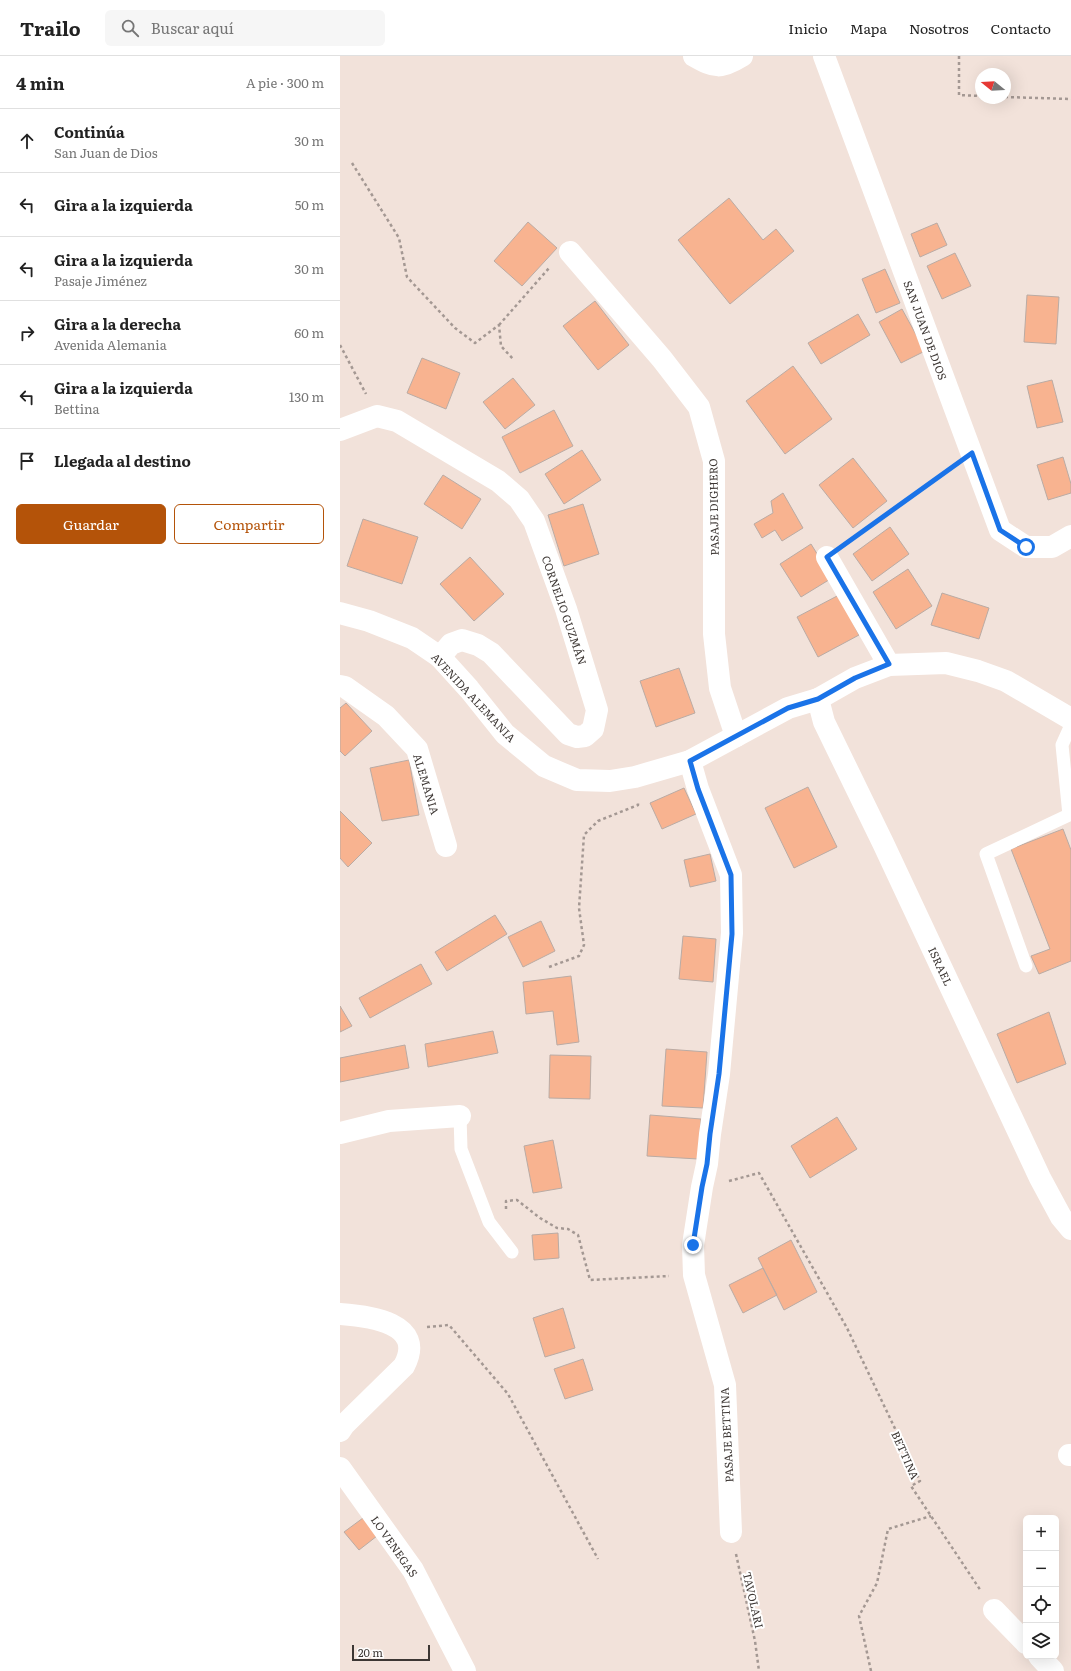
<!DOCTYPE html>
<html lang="es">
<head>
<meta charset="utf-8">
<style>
  body { margin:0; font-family:Literata,serif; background:#f6f6f6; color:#222 }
  .controls { position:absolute; right:12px; bottom:12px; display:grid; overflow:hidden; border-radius:6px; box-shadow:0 4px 16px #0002 }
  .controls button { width:36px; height:36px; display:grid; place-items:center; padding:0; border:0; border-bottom:1px solid #e0e0e0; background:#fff; color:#222; font:20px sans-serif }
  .compass { position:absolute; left:635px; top:12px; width:36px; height:36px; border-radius:50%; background:#fff; box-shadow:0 4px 16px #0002; rotate:288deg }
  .scale { position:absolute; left:12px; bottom:10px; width:78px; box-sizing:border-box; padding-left:4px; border:2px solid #3d3734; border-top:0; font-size:11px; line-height:14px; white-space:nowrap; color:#3d3734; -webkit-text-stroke:3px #fff; paint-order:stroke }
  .stop { position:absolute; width:12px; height:12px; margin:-9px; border:3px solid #1a73e8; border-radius:50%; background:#fff }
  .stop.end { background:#1a73e8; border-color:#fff; box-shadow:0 1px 4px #0008 }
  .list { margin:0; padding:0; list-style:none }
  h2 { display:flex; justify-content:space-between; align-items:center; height:52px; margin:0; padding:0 16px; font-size:17px }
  h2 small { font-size:13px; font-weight:400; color:#767676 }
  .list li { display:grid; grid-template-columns:26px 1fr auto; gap:12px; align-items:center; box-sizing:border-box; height:64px; padding:0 16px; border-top:1px solid #e0e0e0 }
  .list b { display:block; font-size:15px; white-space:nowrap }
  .list p { margin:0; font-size:13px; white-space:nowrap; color:#767676 }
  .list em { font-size:13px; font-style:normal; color:#767676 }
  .actions { display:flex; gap:8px; padding:12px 16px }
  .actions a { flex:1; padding:9px 0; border:1px solid #b45309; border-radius:6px; text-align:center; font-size:14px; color:#b45309 }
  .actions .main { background:#b45309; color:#fff }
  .icon { flex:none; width:22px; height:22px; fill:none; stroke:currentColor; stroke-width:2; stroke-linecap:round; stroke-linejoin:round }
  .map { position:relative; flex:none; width:731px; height:1615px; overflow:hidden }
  header { display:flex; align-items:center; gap:24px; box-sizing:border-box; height:56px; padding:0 20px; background:#fff; border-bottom:1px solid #e0e0e0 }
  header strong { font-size:19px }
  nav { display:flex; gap:22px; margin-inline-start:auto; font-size:14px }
  .search { width:280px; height:36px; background:#f6f6f6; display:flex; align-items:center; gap:10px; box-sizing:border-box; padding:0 14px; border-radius:6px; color:#767676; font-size:15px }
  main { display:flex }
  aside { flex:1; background:#fff }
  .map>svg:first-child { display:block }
  .building { fill:#f8b390; stroke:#baaba4 }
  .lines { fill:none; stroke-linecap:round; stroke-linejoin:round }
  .path { stroke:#a49893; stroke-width:2.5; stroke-dasharray:3 3; stroke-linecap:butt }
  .lane { stroke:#fff; stroke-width:13 }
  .street { stroke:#fff; stroke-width:22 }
  .secondary { stroke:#fff; stroke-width:22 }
  .route { stroke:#1a73e8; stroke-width:5 }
  .labels { text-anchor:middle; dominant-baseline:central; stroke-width:4; stroke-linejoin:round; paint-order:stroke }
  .street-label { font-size:11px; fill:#3d3734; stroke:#fff }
</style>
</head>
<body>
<header>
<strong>Trailo</strong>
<div class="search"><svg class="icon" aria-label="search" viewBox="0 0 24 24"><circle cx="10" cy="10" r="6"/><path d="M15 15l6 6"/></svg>Buscar aquí</div>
<nav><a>Inicio</a><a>Mapa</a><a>Nosotros</a><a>Contacto</a></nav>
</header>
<main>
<aside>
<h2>4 min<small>A pie · 300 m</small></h2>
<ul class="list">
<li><svg class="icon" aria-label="ahead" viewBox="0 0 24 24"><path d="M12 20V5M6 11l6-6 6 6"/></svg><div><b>Continúa</b><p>San Juan de Dios</p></div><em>30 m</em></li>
<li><svg class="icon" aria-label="left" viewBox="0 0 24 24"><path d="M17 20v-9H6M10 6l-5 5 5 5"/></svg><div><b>Gira a la izquierda</b></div><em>50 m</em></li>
<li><svg class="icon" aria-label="left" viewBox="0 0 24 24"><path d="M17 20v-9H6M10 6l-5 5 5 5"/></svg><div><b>Gira a la izquierda</b><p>Pasaje Jiménez</p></div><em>30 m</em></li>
<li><svg class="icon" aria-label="right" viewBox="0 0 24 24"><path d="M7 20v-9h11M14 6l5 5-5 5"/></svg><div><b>Gira a la derecha</b><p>Avenida Alemania</p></div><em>60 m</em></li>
<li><svg class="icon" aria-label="left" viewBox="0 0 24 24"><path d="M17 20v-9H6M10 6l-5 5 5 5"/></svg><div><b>Gira a la izquierda</b><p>Bettina</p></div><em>130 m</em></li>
<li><svg class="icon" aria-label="arrive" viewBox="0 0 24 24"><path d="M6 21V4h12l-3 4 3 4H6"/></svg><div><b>Llegada al destino</b></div></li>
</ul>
<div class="actions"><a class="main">Guardar</a><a>Compartir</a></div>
</aside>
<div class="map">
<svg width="731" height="1615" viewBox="0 0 731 1615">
  <rect width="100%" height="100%" fill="#f2e2da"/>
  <path class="building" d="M389,142L423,184L436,173L454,195L390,248L338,184Z
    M188,166L217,192L182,230L154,205Z
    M597,167L607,189L580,201L571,178Z
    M615,197L631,230L602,243L587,210Z
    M545,213L560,247L536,257L522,223Z
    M687,239L719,241L716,288L684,286Z
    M255,245L289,289L258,314L223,270Z
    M562,253L585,295L561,307L539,266Z
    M518,258L530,279L481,308L468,287Z
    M82,302L120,317L106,353L67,337Z
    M453,310L492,363L445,398L406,345Z
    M173,322L195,349L165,373L143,346Z
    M712,324L723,366L697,372L687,330Z
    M214,354L233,390L180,417L162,381Z
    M242,394L261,424L224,448L205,418Z
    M723,401L731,428V437L708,444L697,409Z
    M513,402L547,445L513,472L479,429Z
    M103,419L141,443L122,473L84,448Z
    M443,437L463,472L442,485L435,474L422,482L414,468L433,457L431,445Z
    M243,448L259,498L224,510L208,459Z
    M23,463L78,481L62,528L7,510Z
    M550,471L569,498L532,525L513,498Z
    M471,488L492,522L461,541L440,508Z
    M130,501L164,538L134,565L100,528Z
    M568,513L592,550L556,573L533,536Z
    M602,537L649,552L639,583L591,569Z
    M499,539L519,579L478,601L457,561Z
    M339,612L355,657L316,671L300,625Z
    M6,647L32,675L5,700L0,695V652Z
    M69,704L79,759L42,765L30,712Z
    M468,731L497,791L454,812L425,752Z
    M344,732L356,758L322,773L310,747Z
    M0,755L32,787L8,811L0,802Z
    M723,773L731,794V905L699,918L691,900L710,893L671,793Z
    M370,798L376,825L350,831L344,804Z
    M155,859L167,878L107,915L95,896Z
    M201,865L215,895L183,911L168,881Z
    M343,880L376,883L373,926L339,923Z
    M81,908L92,928L30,962L19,942Z
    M231,920L239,986L217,989L213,955L186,958L183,926Z
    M0,950L12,970L0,976Z
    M709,956L726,1008L677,1027L657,978Z
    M153,975L158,997L88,1011L85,988Z
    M65,989L69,1012L0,1026V1002Z
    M326,993L367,996L363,1052L322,1050Z
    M210,999L251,1000L250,1043L209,1042Z
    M310,1059L361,1063L358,1103L307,1100Z
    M497,1061L517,1093L470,1122L451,1090Z
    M213,1084L222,1132L193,1137L184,1090Z
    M218,1177L219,1202L194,1204L192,1179Z
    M451,1184L477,1236L444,1254L418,1202Z
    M423,1212L437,1239L403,1257L389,1229Z
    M223,1252L235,1292L205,1301L193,1262Z
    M243,1303L253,1334L225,1343L214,1313Z
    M23,1462L37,1480L19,1494L4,1476Z"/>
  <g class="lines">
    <path class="path" d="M619,0V39L641,40
      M665,41L731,43
      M12,107L59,182L67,221L115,272L135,287L159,269L161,290L173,303
      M159,269L210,211
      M0,289L26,338
      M507,487L611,412
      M209,911L239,900L244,889L239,852L244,779L258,765L298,749V745
      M389,1125L419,1117L507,1272L580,1425L571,1430L641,1535
      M166,1153V1145L177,1144L200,1162L217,1172L228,1173L238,1179L250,1224L329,1220
      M87,1271L109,1269L168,1338L258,1503
      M396,1498L415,1585L419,1615
      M531,1615L519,1560L537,1527L548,1473L591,1460"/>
    <path class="lane" d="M686,910L646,798L729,759L722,689L731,669
      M120,1060L121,1093L149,1166L172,1196"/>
    <path class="street" d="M354,0C375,12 381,13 402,0
      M484,0L660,474L686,491H712L731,480
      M230,196L322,303L359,351L374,405V578L380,632L396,680
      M0,374L37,360L57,365L158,425L179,443L194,465L226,553L257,654L253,673L245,680L237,681L228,678L151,597L138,589L122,584L111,588L100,601
      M487,501L549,609
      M0,630L5,631L46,660L77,693L106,790
      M478,643L484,666L543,787L700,1122L721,1161L731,1173
      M350,705L358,733L391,819L392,877L379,1018L370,1078L367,1108L362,1131L353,1189L354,1219L385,1329L391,1476
      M0,1077L49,1065L120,1060
      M0,1258C29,1260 87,1267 64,1310L4,1369L0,1375
      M729,1399H731
      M0,1412L73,1514L125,1615
      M654,1554L686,1587
      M699,1600L713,1615"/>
    <path class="secondary" d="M0,557L29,565L72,582L100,601L129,633L165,678L204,710L237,724L270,725L295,721L350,705L448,652L478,643L515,622L549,609L606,607L638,615L666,625L731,663"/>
  </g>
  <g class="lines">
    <path class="route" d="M353,1189L362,1131L367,1108L370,1078L379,1018L392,878L391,819L358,733L350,705L448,652L478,643L515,622L549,608L487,501L632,397L660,474L686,491"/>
  </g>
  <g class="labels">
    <g class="street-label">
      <text transform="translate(586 274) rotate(70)">SAN JUAN DE DIOS</text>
      <text transform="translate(373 451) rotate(-91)">PASAJE DIGHERO</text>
      <text transform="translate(225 554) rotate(71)">CORNELIO GUZMÁN</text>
      <text transform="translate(134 641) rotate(47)">AVENIDA ALEMANIA</text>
      <text transform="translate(87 728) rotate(73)">ALEMANIA</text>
      <text transform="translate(601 910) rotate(65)">ISRAEL</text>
      <text transform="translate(386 1379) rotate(-93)">PASAJE BETTINA</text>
      <text transform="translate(566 1399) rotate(66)">BETTINA</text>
      <text transform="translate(55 1490) rotate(55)">LO VENEGAS</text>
      <text transform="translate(414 1544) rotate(77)">TAVOLARI</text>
    </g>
  </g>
</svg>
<div class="controls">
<button>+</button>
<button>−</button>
<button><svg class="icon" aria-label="locate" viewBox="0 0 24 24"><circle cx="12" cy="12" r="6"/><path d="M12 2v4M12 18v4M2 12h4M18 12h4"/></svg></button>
<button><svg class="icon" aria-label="layers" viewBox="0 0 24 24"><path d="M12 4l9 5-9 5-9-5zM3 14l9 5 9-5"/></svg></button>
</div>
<svg class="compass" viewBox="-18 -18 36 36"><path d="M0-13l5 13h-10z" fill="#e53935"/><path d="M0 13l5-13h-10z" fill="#767676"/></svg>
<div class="scale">20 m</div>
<div class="stop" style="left:686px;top:491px"></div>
<div class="stop end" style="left:353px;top:1189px"></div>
</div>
</main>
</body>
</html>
